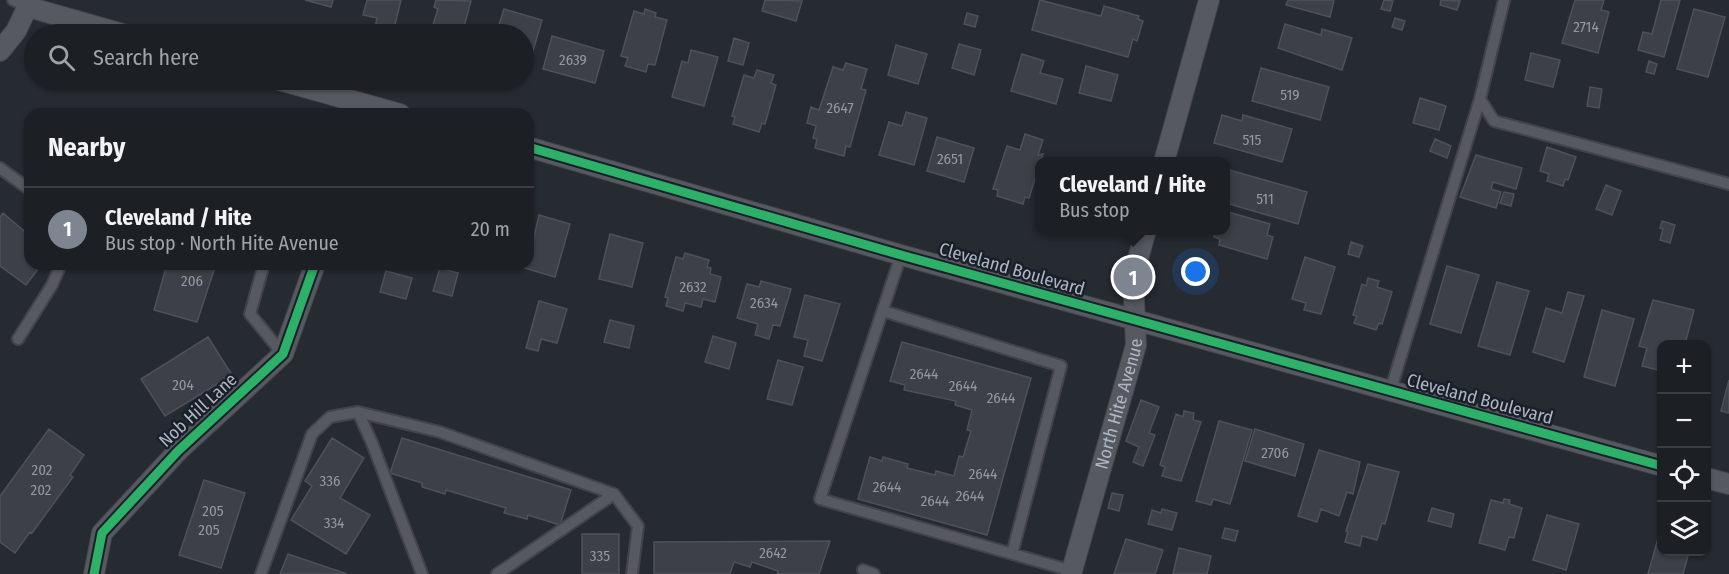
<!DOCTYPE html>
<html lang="en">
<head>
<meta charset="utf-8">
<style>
  body { margin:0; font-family:"Fira Sans Condensed",sans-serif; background:#292d32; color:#f1f3f6 }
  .controls { position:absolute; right:18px; bottom:18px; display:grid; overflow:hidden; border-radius:12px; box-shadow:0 2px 4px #0004 }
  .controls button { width:54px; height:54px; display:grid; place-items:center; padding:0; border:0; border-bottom:2px solid #3a3e42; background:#1c2025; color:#f1f3f6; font:30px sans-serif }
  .you { position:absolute; left:1196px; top:272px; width:21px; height:21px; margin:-15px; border:4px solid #fff; border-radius:50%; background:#1a73e8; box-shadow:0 0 0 9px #1a73e833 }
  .badge { display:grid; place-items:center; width:39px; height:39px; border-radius:50%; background:#7f8590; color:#fff; font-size:20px; font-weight:700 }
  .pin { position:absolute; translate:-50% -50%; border:3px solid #fff; box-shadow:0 2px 6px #0006 }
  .popup { position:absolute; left:1035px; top:157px; width:195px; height:78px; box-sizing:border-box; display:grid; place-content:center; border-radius:12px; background:#1c2025; filter:drop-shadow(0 2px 4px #0005); font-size:20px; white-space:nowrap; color:#a0a3a7 }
  .popup b { font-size:22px; color:#f1f3f6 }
  .popup::after { content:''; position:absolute; left:50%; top:100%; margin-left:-12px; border:12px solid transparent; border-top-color:#1c2025 }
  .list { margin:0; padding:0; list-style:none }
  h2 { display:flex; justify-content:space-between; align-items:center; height:78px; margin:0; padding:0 24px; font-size:26px }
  h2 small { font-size:20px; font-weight:400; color:#a0a3a7 }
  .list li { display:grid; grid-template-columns:39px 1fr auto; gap:18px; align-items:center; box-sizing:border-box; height:84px; padding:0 24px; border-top:2px solid #3a3e42 }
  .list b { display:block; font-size:22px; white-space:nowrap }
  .list p { margin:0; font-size:20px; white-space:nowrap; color:#a0a3a7 }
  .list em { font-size:20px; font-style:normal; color:#a0a3a7 }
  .icon { flex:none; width:33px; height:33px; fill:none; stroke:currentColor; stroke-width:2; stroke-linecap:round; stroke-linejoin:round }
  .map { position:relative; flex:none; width:1729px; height:574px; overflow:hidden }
  .search { position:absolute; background:#1c2025; box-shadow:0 2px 4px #0004; left:24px; top:24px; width:510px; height:66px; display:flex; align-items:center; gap:15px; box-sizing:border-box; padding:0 21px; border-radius:33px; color:#a0a3a7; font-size:22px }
  .panel { position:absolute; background:#1c2025; box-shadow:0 2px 4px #0004; left:24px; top:108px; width:510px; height:162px; border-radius:18px }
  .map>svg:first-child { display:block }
  .building { fill:#3d4046; stroke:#4d5159; stroke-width:1.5 }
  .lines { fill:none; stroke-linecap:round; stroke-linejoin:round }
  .service-casing { stroke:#42444a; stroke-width:14 }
  .minor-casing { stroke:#42444a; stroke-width:22 }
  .service { stroke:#56595f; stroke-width:10 }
  .minor { stroke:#56595f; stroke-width:20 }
  .cycleway-casing { stroke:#1a202a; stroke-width:13 }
  .cycleway { stroke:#2db169; stroke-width:9 }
  .labels { text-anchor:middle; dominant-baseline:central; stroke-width:5; stroke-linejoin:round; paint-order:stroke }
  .number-label { font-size:15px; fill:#9298a4 }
  .street-label { font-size:18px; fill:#afb6c3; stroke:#1a202a }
</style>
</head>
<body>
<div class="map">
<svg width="1729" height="574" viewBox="0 0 1729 574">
  <rect width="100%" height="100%" fill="#262a31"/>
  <path class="building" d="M305,0H333L331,7Z
    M367,0H401L393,33L375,28L377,18L363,15Z
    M436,0L471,1L462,34H430L438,9L434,7Z
    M765,0L802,1L796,21L762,11Z
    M1040,0L1101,16L1104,6L1139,16L1138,19L1143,21L1137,41L1133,39L1128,57L1032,30Z
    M1288,0H1334L1330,17L1286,5Z
    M1384,0L1393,1L1390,11L1381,9Z
    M1441,0L1460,1L1457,10L1440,5Z
    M1575,0H1604L1601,10L1609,12L1598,53L1562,43Z
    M1661,0H1680L1664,57L1638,50L1643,32L1652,34Z
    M504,9L542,20L531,58L524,56V34H496Z
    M645,9L656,13L655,17L667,20L655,65L648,64L646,72L625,66L628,58L621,56L634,11L644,14Z
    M1694,9L1725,17L1708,77L1677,69Z
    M967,13L978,16L975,27L964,24Z
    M1395,18L1405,21L1402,30L1392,27Z
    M1285,24L1321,35L1322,29L1352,38L1342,70L1278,48Z
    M552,36L604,51L595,83L543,69Z
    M734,38L749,43L743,65L728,61Z
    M959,44L981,50L974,75L952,68Z
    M896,45L927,54L918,84L888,75Z
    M691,50L718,57L704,106L672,97L682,61L688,63Z
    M1531,53L1560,60L1553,87L1525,80Z
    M1022,54L1044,61L1040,73L1063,79L1056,104L1011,91Z
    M1649,61L1657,64L1654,74L1646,72Z
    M846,63L867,69L861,89L866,90L850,147L846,146L844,156L815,148L817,139L813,138L816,126L807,123L811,107L819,110L833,67L843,70Z
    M1086,66L1118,75L1111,101L1079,93Z
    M1261,68L1329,87L1320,120L1252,101Z
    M757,70L774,75L771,83L776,85L765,124L762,123L759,132L733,124L735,117L732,116L744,75L754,78Z
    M1590,87L1602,89L1599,108L1587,106Z
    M1420,98L1446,106L1439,130L1413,123Z
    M906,112L927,118L914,165L879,155L889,122L902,126Z
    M1222,115L1242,121L1243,115L1292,129L1282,162L1214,143Z
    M1025,134L1043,140L1038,155L1043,154L1029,198L1025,197L1023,204L997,196L998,190L993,189L1007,146L1020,150Z
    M937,137L974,148L964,182L927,171Z
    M1435,139L1451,146L1447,158L1430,151Z
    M1547,147L1576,157L1568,180L1565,179L1563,186L1547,181L1549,174L1540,171Z
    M1476,155L1522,168L1516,189L1493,182L1491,189L1501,192L1496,208L1460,197Z
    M1229,170L1307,192L1298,224L1226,203Z
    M1606,185L1621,191L1612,215L1596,209Z
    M1504,192L1514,194L1511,206L1500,203Z
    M1228,212L1270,224L1267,235L1273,237L1267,259L1219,245L1220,239L1214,237L1216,230H1226Z
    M3,213L30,236V264H42L26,285L0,266V217Z
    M539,215L570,224L555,277L524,268L528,264Z
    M1662,221L1675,225L1670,243L1660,240L1663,229L1660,228Z
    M610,234L643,243L632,287L599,279Z
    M1351,242L1363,246L1359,257L1348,254Z
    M685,253L709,260L707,267L711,268L710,274L721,277L715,302L703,299L701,307L685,303L683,311L666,306L668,298L665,297L676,257L683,259Z
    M1305,257L1335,267L1321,314L1304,310L1306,303L1292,299Z
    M167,264H216L197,322L154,310Z
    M1447,266L1479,275L1461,333L1430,324Z
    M440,268L458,273L452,296L433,291Z
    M386,271L412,278L406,299L380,292Z
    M1368,278L1379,281L1377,287L1392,292L1382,324L1379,323L1376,330L1354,323L1357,316L1353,315L1362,284L1366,286Z
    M761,281L791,289L780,326L773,325L769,339L755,335L758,324L737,318L747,284L759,287Z
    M1497,282L1529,291L1510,355L1478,346Z
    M1568,292L1584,296L1564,362L1533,352L1546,308L1562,313Z
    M805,295L840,304L822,361L804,356L808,340L794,337Z
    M1653,300L1694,310L1685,344H1662V371L1642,366L1647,348L1639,346Z
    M539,301L567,309L557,343L541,339L538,351L526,348Z
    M1602,310L1634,319L1615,386L1584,377Z
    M610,320L634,326L629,348L604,342Z
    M713,336L736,343L729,369L705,362Z
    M208,337L232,375L165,416L141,379Z
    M902,342L1031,378L987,535L858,499L870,457L882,461L883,457L908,464L907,468L935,475L936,471L954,476L959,456L963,457L971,431L967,430L972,410L955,405L956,401L904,390L905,385L890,381Z
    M778,360L803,367L792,405L767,399Z
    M1729,380V413L1721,411Z
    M1141,400L1159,407L1149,433L1155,435L1143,466L1133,462L1139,447L1126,441Z
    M1184,411L1194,413L1193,420L1201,422L1181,481L1162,476L1165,467L1160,465L1176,414L1183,417Z
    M1219,421L1252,430L1230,504L1213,499L1211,505L1196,501Z
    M49,429L84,455L70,475L73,477L32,533L30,532L15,553L0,542V496Z
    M1255,429L1304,444L1295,476L1245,461Z
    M332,438L364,458L340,498L370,515L346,554L291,520L312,486L305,481Z
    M402,438L571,490L560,525L528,515L527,519L504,513L506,508L446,490L445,494L422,487V483L390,473Z
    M1319,450L1360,462L1353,494L1347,492L1339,516L1321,509L1317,522L1298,516Z
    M1368,464L1399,472L1385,524L1382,523L1377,540L1362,536L1360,546L1345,542L1348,532L1346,531Z
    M204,480L245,493L221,568L179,555Z
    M1112,493L1123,495L1119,511L1108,508Z
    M1504,499L1510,500L1509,504L1522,508L1514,538L1509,537L1505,550L1479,543L1491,500L1503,503Z
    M1432,508L1454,514L1451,527L1428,521Z
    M1162,509L1177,513L1172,530L1148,524L1152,510L1161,513Z
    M1547,515L1579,524L1566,570L1533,560Z
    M1225,528L1238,531L1235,541L1222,538Z
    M1660,531L1662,552H1689L1683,574H1648Z
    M582,534H619V574H582Z
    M1126,539L1163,550L1155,574H1114Z
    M830,541L819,574H777L778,571L752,562L750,567L734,562L730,574H654V542Z
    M1179,548L1211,556L1207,574H1173Z
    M288,554L347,574H280Z"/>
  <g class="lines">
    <g class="service-casing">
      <path id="service" d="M13,0L28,7
        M1504,0L1480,99L1494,121L1729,184
        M0,168L30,190
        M901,255L820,499L1072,571
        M264,264L250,314L283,354
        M883,311L1061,366L1012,554
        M18,339L52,285L61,264
        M1390,392L1480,99
        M358,412L372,443L422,574
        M614,494L638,526L632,574
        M863,570L874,574
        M261,574L312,434L330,417L358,412L440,432L614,494L497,574"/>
    </g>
    <g class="minor-casing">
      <g id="minor">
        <path d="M28,7L123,34"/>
        <path d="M0,51L16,31L31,0"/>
        <path d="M279,80L400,114"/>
        <path d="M528,147L901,255L1662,466"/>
        <path d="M1164,162L1209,0"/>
        <path d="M1706,478L1729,484"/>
        <path d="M94,574L102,533L178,451L283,354L315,264"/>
        <path id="s1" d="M1071,574L1136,345L1133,277L1146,230"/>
      </g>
    </g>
    <use href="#service" class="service"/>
    <use href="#minor" class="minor"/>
    <g class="cycleway-casing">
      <path id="cycleway" d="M528,147L901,255L1662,466
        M94,574L102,533L178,451L283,354L315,264"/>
    </g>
    <use href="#cycleway" class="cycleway"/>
  </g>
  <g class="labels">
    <g class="number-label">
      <text x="1586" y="27">2714</text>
      <text x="573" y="60">2639</text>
      <text x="1290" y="95">519</text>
      <text x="840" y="108">2647</text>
      <text x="1252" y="140">515</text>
      <text x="950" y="159">2651</text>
      <text x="1265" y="199">511</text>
      <text x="192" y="281">206</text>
      <text x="693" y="287">2632</text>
      <text x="764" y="303">2634</text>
      <text x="924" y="374">2644</text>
      <text x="183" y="385">204</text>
      <text x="963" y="386">2644</text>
      <text x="1001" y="398">2644</text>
      <text x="1275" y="453">2706</text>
      <text x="42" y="470">202</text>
      <text x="983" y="474">2644</text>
      <text x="330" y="481">336</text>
      <text x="887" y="487">2644</text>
      <text x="41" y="490">202</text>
      <text x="970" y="496">2644</text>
      <text x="935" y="501">2644</text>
      <text x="213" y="511">205</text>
      <text x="334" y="523">334</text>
      <text x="209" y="530">205</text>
      <text x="773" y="553">2642</text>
      <text x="600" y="556">335</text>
    </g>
    <g class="street-label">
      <text transform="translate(1012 269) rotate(16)">Cleveland Boulevard</text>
      <text transform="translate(1480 399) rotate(15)">Cleveland Boulevard</text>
      <text stroke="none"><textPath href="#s1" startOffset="177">North Hite Avenue</textPath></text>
      <text transform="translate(198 410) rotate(-43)">Nob Hill Lane</text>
    </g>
  </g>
</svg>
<div class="controls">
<button>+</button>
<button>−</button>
<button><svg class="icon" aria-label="locate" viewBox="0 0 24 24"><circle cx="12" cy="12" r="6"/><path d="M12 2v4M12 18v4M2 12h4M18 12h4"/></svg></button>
<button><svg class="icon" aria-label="layers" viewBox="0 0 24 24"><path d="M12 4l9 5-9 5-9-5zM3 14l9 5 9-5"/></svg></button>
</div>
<div class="you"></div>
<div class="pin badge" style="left:1133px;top:277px">1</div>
<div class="popup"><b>Cleveland / Hite</b>Bus stop</div>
<div class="search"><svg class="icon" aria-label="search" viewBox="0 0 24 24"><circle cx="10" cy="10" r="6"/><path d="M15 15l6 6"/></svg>Search here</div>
<section class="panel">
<h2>Nearby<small></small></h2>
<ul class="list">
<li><span class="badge">1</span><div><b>Cleveland / Hite</b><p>Bus stop · North Hite Avenue</p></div><em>20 m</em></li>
</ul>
</section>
</div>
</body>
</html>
